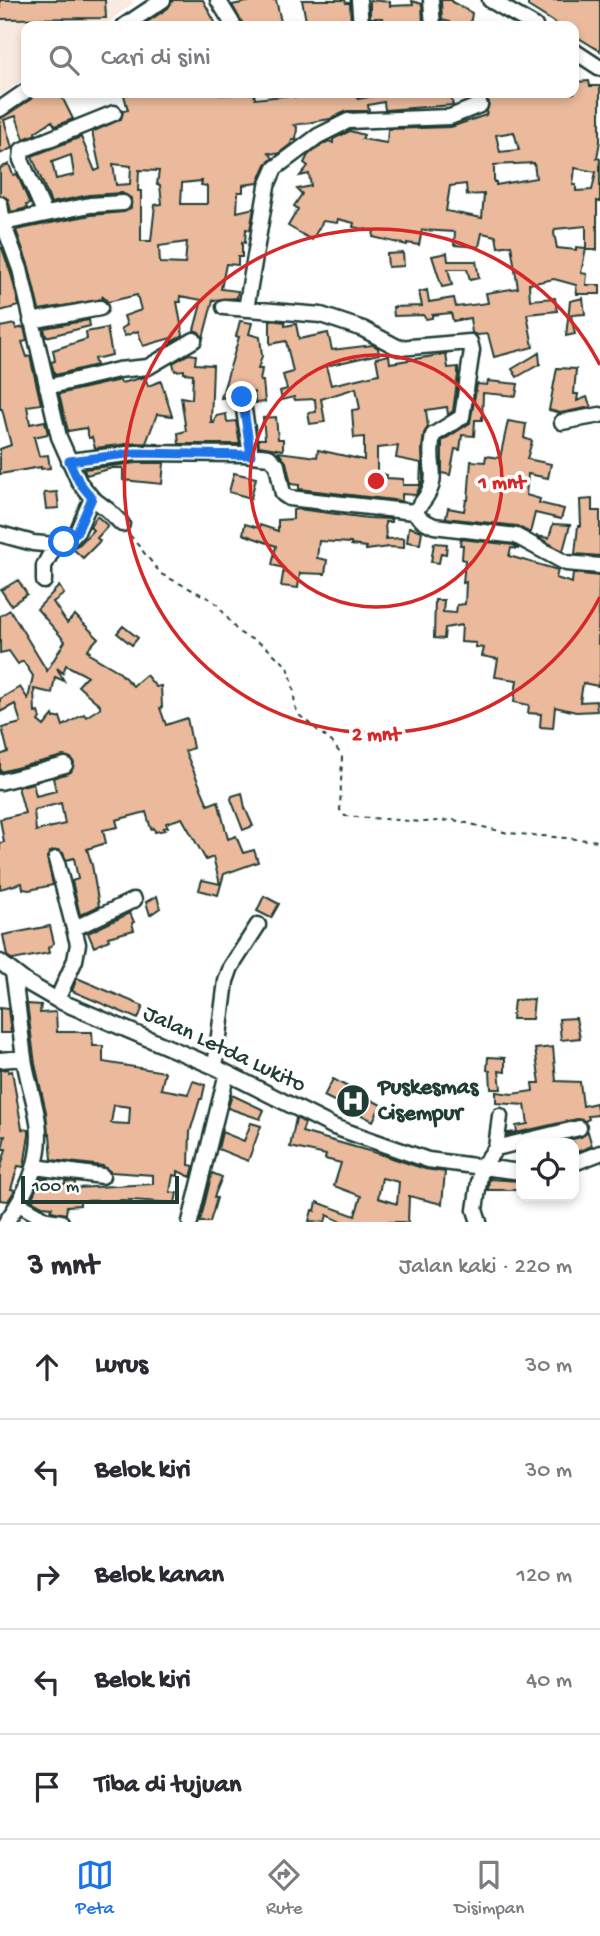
<!DOCTYPE html>
<html lang="id">
<head>
<meta charset="utf-8">
<style>
  body { margin:0; font-family:"Gochi Hand",sans-serif; background:#f2f2f3; color:#2b2b33 }
  .controls { position:absolute; right:21px; bottom:21px; display:grid; overflow:hidden; border-radius:14px; box-shadow:0 4px 10px #0003 }
  .controls button { width:63px; height:63px; display:grid; place-items:center; padding:0; border:0; border-bottom:2px solid #e1e1e2; background:#fff; color:#2b2b33; font:35px sans-serif }
  .scale { position:absolute; left:21px; bottom:18px; width:158px; box-sizing:border-box; padding-left:7px; border:4px solid #1f3d34; border-top:0; font-size:19px; line-height:24px; white-space:nowrap; color:#1f3d34; -webkit-text-stroke:5px #fff; paint-order:stroke }
  .stop { position:absolute; width:21px; height:21px; margin:-16px; border:5px solid #1a73e8; border-radius:50%; background:#fff }
  .stop.end { background:#1a73e8; border-color:#fff; box-shadow:0 2px 7px #0008 }
  .list { margin:0; padding:0; list-style:none }
  h2 { display:flex; justify-content:space-between; align-items:center; height:91px; margin:0; padding:0 28px; font-size:30px }
  h2 small { font-size:23px; font-weight:400; color:#7c7c81 }
  .list li { display:grid; grid-template-columns:46px 1fr auto; gap:21px; align-items:center; box-sizing:border-box; height:105px; padding:0 28px; border-top:2px solid #e1e1e2 }
  .list b { display:block; font-size:26px; white-space:nowrap }
  .list em { font-size:23px; font-style:normal; color:#7c7c81 }
  .icon { flex:none; width:38px; height:38px; fill:none; stroke:currentColor; stroke-width:2; stroke-linecap:round; stroke-linejoin:round }
  .map { position:relative; flex:none; width:600px; height:1222px; overflow:hidden }
  .search { position:absolute; background:#fff; box-shadow:0 4px 10px #0003; left:21px; right:21px; top:21px; height:77px; display:flex; align-items:center; gap:18px; box-sizing:border-box; padding:0 24px; border-radius:14px; color:#7c7c81; font-size:26px }
  .sheet { height:616px; background:#fff }
  nav { display:flex; justify-content:space-around; align-items:center; box-sizing:border-box; height:98px; border-top:2px solid #e1e1e2; background:#fff; font-size:19px; color:#7c7c81 }
  nav a { display:grid; justify-items:center; gap:4px }
  nav .on { color:#1a73e8 }
  .map>svg:first-child { display:block }
  .built { fill:#f9eae1 }
  .building { fill:#ebba9c; stroke:#1f3d34; stroke-width:2; fill-rule:evenodd }
  .lines { fill:none; stroke-linecap:round; stroke-linejoin:round }
  .minor-casing { stroke:#1f3d34; stroke-width:19 }
  .path { stroke:#1f3d34; stroke-width:2; stroke-dasharray:5 5; stroke-linecap:butt }
  .minor { stroke:#fff; stroke-width:14 }
  .route { stroke:#1a73e8; stroke-width:9 }
  .ring { fill:none; stroke:#d62828; stroke-width:3.5 }
  .labels { text-anchor:middle; dominant-baseline:central; stroke-width:7; stroke-linejoin:round; paint-order:stroke }
  .street-label { font-size:23px; fill:#1f3d34; stroke:#fff }
  .poi-label { font-size:23px; font-weight:bold; fill:#1f3d34; stroke:#fff; text-anchor:start }
  .centre { fill:#d62828; stroke:#fff; stroke-width:3.5 }
  .ring-label { font-size:21px; text-anchor:middle; font-weight:bold; fill:#d62828; stroke:#fff; stroke-width:7; stroke-linejoin:round; paint-order:stroke }
</style>
</head>
<body>
<div class="map">
<svg width="600" height="1222" viewBox="0 0 600 1222">
  <rect width="100%" height="100%" fill="#fff"/>
  <filter id="ink" filterUnits="userSpaceOnUse"><feTurbulence type="fractalNoise" baseFrequency=".0143" numOctaves="2"/><feDisplacementMap in="SourceGraphic" scale="14" xChannelSelector="R" yChannelSelector="G"/><feConvolveMatrix kernelMatrix="1 2 1 2 8 2 1 2 1" color-interpolation-filters="sRGB"/></filter>
  <g filter="url(#ink)">
    <path class="built" d="M0,0H133L132,4L104,26H26V78L0,96Z"/>
    <path class="building" d="M0,0H105L106,18L0,19Z
      M173,0H203L217,26H141L168,8Z
      M257,0H276L282,26H244L232,5Z
      M302,0H345L346,3H350L351,26L350,24L307,26Z
      M370,0L390,2V6L413,5L412,1L422,4L423,26H384L383,18H370Z
      M441,0H452V2L472,13L470,26H450V22L442,20Z
      M528,0H600V51L574,35V26H560L528,6Z
      M589,81L590,86H600V141L597,158L600,159V202L597,201V250H586V226L555,229L554,233L557,248L576,250V247L586,248L581,273L587,274L586,285H600V294H577L576,285L554,279L529,284L530,300L555,298L557,311L527,314L533,347L494,357L488,334L477,335L472,333L470,318L453,321L451,313L432,315V318L426,319L423,315L394,316L393,307L422,306L419,292L427,290L429,302L454,298L456,307L488,303L486,293L518,288L511,245L498,247L496,236L482,233L479,247L454,245L455,232L422,230L419,245L407,243V245L373,237L374,231L353,227L354,223L338,219L337,223L323,221L312,240L288,226L298,209L294,206L302,194L297,189L311,186L309,174L300,176L308,166L304,163L308,155L323,144L329,141L333,143V139L350,131L364,135L362,139L387,143L388,129L451,127L486,115L489,102L481,93H574V82ZM514,132L519,150L500,152L496,135ZM534,163L536,178L496,185V182H494V165ZM575,168L596,172L592,190L576,191V185H573ZM466,184L467,195L484,194L482,218L446,211L450,186Z
      M35,93H60L73,119L55,126L52,121L35,132L36,134L24,139L16,116L4,120L12,148L0,154V119L31,99Z
      M134,93H222L221,95L254,93L255,99L283,96L295,95V97L315,93H357L358,99L374,96V93H450L453,105L385,110L384,102L368,105L369,111H347L330,119L294,125L297,127L296,140H292L291,144L278,154L269,153L273,158L266,164L258,183L243,185V192H238L237,212L254,208L250,230L246,229L245,243L242,242V257H238V265L226,264L221,289L238,291L237,298L213,300L203,338L199,332L194,330L202,300L180,296L181,302H177L183,335L171,342V338L143,346L138,331L125,336L121,329L127,325L124,316L141,310L137,295L108,302L102,296L103,299L39,310L29,267L16,230L91,215L124,212L131,208V198L122,193L89,195L51,203L32,156L81,137L95,171L100,169L92,132L121,119L123,111L128,110L124,95ZM71,155L74,175L56,179L52,162ZM113,164L131,166L130,184L116,185ZM139,170L159,171L157,184L160,185L162,204L155,205L151,241H141V191H138ZM202,181L201,185L207,186V204H181L182,183ZM187,242L185,264L160,263L159,246Z
      M9,164L13,175L17,174L30,204L26,205L27,208L11,212L8,199L0,195V168Z
      M0,248H2L12,277L19,306L0,311Z
      M403,253L404,266L388,267L387,254Z
      M447,253L448,261H476L479,278L470,280L467,269H448L452,285L442,287L432,256Z
      M583,298L585,314L571,315L575,334L566,336L570,301Z
      M89,320L90,326L46,337L44,328Z
      M270,320L285,322V326L296,324L299,339L328,333L332,350L373,345L378,348L379,354L326,366L331,385L379,374L376,358L389,355L390,363L446,354L448,368L458,367V375L453,411L448,415L447,407L426,410L428,427L424,433L422,448L423,480L416,495L402,494V501L299,489V485L291,484L286,462L278,452L317,457L318,450L364,460V437L354,438L352,410L360,409L356,388L321,399L325,422L310,424L308,413L316,412L315,399L295,400L294,397L282,400L280,391L287,389L283,375L293,372L286,341L270,344ZM398,446L396,458L421,463L420,485H403V479L386,478L387,475L377,473V448Z
      M240,321L252,323L249,334L260,337L262,356L258,369H262L260,381H263L265,402L255,403L254,392L251,393L241,387L235,390L233,396L221,398L239,337L236,336Z
      M15,324L16,329L24,327L27,341L22,342L27,357L30,356L41,404L27,406L30,424L45,421L48,434L34,437L39,456L48,455L50,468L41,469V467L0,474V449L11,445L2,409H0V327Z
      M107,328L112,355L94,359L96,365L55,375L51,362L55,361L53,350L87,339L86,332Z
      M539,353L540,364L517,377L512,369Z
      M189,354L196,355L195,364L213,365L211,423H214L216,416L226,414L227,422L236,421L240,444H179L178,433L186,431L181,397L192,399L193,374L184,373V370L175,371L173,363Z
      M557,368L576,369L574,394H578L577,401L587,397L591,407L560,413L549,410Z
      M145,377L148,386L161,381L172,416L157,414L146,443L159,444L135,443L95,448L92,437L89,438L86,428L68,431L59,394L120,380L121,383Z
      M488,381L518,384L516,396L483,393L482,420H475L474,436L462,435L460,450L455,449L450,475L442,473V441L470,423L477,384L487,385Z
      M276,417L278,439H283V450L259,446L258,439H265L263,418Z
      M508,421L526,424L524,438L532,441L527,459L551,464L548,478L528,474L526,495L540,499L539,503L564,509L561,519L535,513L530,533L517,526L446,518L448,508L464,511L466,500H468L471,461L485,462L486,456L500,458Z
      M137,463H164L162,484L123,480V468H113L86,475L84,469Z
      M234,473L256,478L251,498L229,492Z
      M57,492L59,508L46,509L44,493Z
      M592,499V511H600V556L575,554L578,526H581L580,500Z
      M298,509L368,518L391,519V522H385L386,539L404,538V548L389,547L366,550V547L351,545V543L319,541L317,558L327,560L325,574L300,573L298,588L281,586L284,568L272,565L276,546L243,534L245,524L259,528L260,525L278,531V520L293,519V510Z
      M97,516L108,526L97,538L100,541L83,558L72,548L80,544L93,530L90,527Z
      M553,524L570,525L563,551L536,536L549,538Z
      M409,527L422,531L420,544L407,542Z
      M461,539L513,545L519,549L511,548L509,556L558,570L556,578L572,583L573,573L599,576L598,644L600,645V674L598,686L583,683L580,702L596,701L597,711L576,712L555,707L553,728L540,727L541,714L528,713L529,705L514,702L517,680L495,677L498,659L482,656L484,648L476,647V643L461,642L462,625L445,628L444,639L434,638L435,600H444L443,612L456,613L457,605L465,604L466,582L463,583L465,560L462,559L463,545H460Z
      M434,543L447,544L446,554L441,553L439,563L431,562Z
      M18,580L27,594L11,605L1,590Z
      M59,586L64,594L53,602L67,623L75,615L98,638L87,650L90,652L89,654L118,671L133,686L146,675L156,687L161,686L162,707L160,708L166,725L187,718L193,748L185,751L208,805L218,801L228,839L236,836L243,853L254,850L258,862L224,874L218,895L199,890L202,880L220,884L213,857L206,860L182,818L166,823L168,827L163,828L165,830L155,832L154,828L151,829L146,812L116,820L118,827L103,830L106,843L87,849L92,865L99,906L80,915L72,881L78,879L74,858L66,860L63,853L58,850L50,852L47,857L53,885L29,890L23,889L22,883L0,889V843L4,842L0,819L25,813L18,787L33,783L36,796L56,791L53,778L71,772L74,763L71,758L63,756L0,772V755L8,752L2,728L21,723L15,704L0,712V699L20,687L28,699L33,676L23,661L18,664L9,651L0,653V616L10,610L47,671L65,641L37,609ZM66,665L87,676L78,686L100,705V708L86,717L84,714L63,726L60,717L54,718L53,715L44,726L38,721L40,718L38,712L35,713L34,689L52,693L55,677L64,681L57,668L63,673ZM61,803L65,824L36,831L34,810Z
      M123,626L138,638L132,645L117,633Z
      M242,793L245,808L253,826L243,830L231,799L232,796Z
      M157,896L160,908L150,915L146,902Z
      M264,896L279,904L271,918L257,911Z
      M130,913L134,922L132,923L134,930L108,937L109,940L94,947L88,933Z
      M50,926L54,943L48,948L49,953L13,960L7,956L3,935Z
      M77,978L143,1006L138,1019L72,991Z
      M534,999L532,1019H512L514,1000Z
      M27,1004L41,1005L40,1013L56,1012L57,1032H92L93,1046H103V1062L165,1072L161,1089L188,1094L193,1081L205,1085L202,1099H200L190,1132L189,1165L194,1166L191,1177L178,1171V1176L173,1175L170,1192L177,1193L175,1203L131,1200L80,1201V1205L67,1206L66,1214L51,1211L52,1207L42,1206L31,1200L41,1178L48,1179L47,1185L65,1184V1181L75,1182V1188L153,1184V1175L111,1172L103,1166L52,1160L50,1134H48L46,1112L35,1064ZM114,1105L130,1107L129,1124L111,1123Z
      M0,1008L8,1009L11,1033H0Z
      M576,1018L580,1038L561,1040L559,1019Z
      M553,1047L556,1081L580,1082L583,1106L596,1103L598,1115L588,1116L589,1119L585,1121L577,1119L507,1135L508,1133L517,1132L516,1126L528,1124L525,1105L496,1103V1092L512,1094L533,1091L532,1083H540L535,1049Z
      M488,1057L505,1058V1072L499,1071L501,1089H491L490,1071L487,1070Z
      M8,1069V1072L12,1071L22,1129L29,1130V1135L24,1167L18,1166L11,1189L15,1190L8,1201L0,1200V1170L6,1149H2L5,1136L0,1137V1070Z
      M333,1079L381,1105L373,1121L324,1096Z
      M232,1095L264,1110L260,1119L228,1108Z
      M296,1118L305,1123L302,1132L383,1155L425,1169L445,1172L442,1204L409,1196L408,1222H342L327,1215L325,1222L309,1221L312,1210L315,1211L317,1202L355,1216L361,1196L334,1186L341,1163L325,1159L326,1155L290,1147ZM382,1178L399,1182L397,1204L378,1198Z
      M251,1123L261,1126L248,1161L218,1149L222,1132L244,1141Z
      M588,1132L592,1146L574,1153V1143H557L581,1137Z
      M212,1173L222,1177L214,1197L217,1198L210,1222H200Z
      M489,1179L521,1181V1190H488Z"/>
    <g class="lines">
      <g class="minor-casing">
        <path id="minor" d="M218,0L234,26
          M359,0L361,26
          M431,0L433,26
          M490,0L535,26
          M124,26L163,0
          M574,51L600,68
          M0,109L26,91
          M0,204L3,223L20,269L59,437L79,482L92,498L108,510L122,524
          M45,214L21,160L22,150L114,113
          M3,223L90,205L123,203
          M224,307L321,315L363,329L399,348L470,342L472,350L462,417L433,435C425,473 447,476 414,512
          M246,309L267,186L275,168L318,136L348,121L450,117L480,105
          M31,321L100,308
          M47,387L118,370L148,367L194,340
          M242,397L251,455
          M562,422L600,415
          M69,461L136,453L243,454L269,457L277,465L283,494L289,498L414,512L422,520L434,526L516,536L566,563L600,566
          M0,534L33,543L55,545
          M44,581V566L55,545L71,538L77,532L92,498
          M0,782L65,765
          M56,859L78,944L75,960L57,1000
          M75,928L134,900
          M0,962L26,982L57,1000L215,1067L334,1127L428,1160L521,1172
          M0,1060L24,1058
          M215,1067L226,981L231,967L258,925
          M496,1148L579,1128
          M574,1163L600,1153
          M35,1167L102,1176
          M19,1204L47,1220L61,1222
          M6,1222C27,1193 43,1158 38,1122C35,1100 27,1080 24,1058C20,1030 18,1001 13,973
          M190,1222L227,1073
          M479,1222L475,1210L481,1168L496,1148L500,1116"/>
      </g>
      <path class="path" d="M130,535L161,574L210,599L217,604L238,632L265,646L288,667L293,684L295,707L299,715L332,742L342,756L340,810L345,816L423,822L454,820L508,833L600,841"/>
      <use href="#minor" class="minor"/>
    </g>
  </g>
  <g class="lines" filter="url(#ink)">
    <path class="route" d="M64,542L77,532L92,498L79,482L69,461L136,453L251,455L242,397"/>
  </g>
  <g class="ring">
    <circle cx="376" cy="481" r="126"/>
    <path d="M600 597A252 252 0 1 1 600 365"/>
  </g>
  <defs>
    <g id="hospital-disc" transform="scale(1.75)"><circle r="9.5" fill="#1f3d34" stroke="#fff"/><path d="M-5-5h3v3.5h4V-5h3V5h-3V1.5h-4V5h-3Z" fill="#fff"/></g>
  </defs>
  <g fill-rule="evenodd">
    <use href="#hospital-disc" x="353" y="1101"/>
  </g>
  <g class="labels">
    <g class="street-label">
      <text transform="translate(224 1050) rotate(25)">Jalan Letda Lukito</text>
    </g>
    <g class="poi-label">
      <text x="378" y="1088">Puskesmas<tspan x="378" dy="26">Cisempur</tspan></text>
    </g>
  </g>
  <circle cx="376" cy="481" r="10" class="centre"/>
  <g class="ring-label">
    <text x="502" y="488">1 mnt</text>
    <text x="376" y="740">2 mnt</text>
  </g>
</svg>
<div class="controls">
<button><svg class="icon" aria-label="locate" viewBox="0 0 24 24"><circle cx="12" cy="12" r="6"/><path d="M12 2v4M12 18v4M2 12h4M18 12h4"/></svg></button>
</div>
<div class="scale">100 m</div>
<div class="stop" style="left:64px;top:542px"></div>
<div class="stop end" style="left:242px;top:397px"></div>
<div class="search"><svg class="icon" aria-label="search" viewBox="0 0 24 24"><circle cx="10" cy="10" r="6"/><path d="M15 15l6 6"/></svg>Cari di sini</div>
</div>
<section class="sheet">
<h2>3 mnt<small>Jalan kaki · 220 m</small></h2>
<ul class="list">
<li><svg class="icon" aria-label="ahead" viewBox="0 0 24 24"><path d="M12 20V5M6 11l6-6 6 6"/></svg><div><b>Lurus</b></div><em>30 m</em></li>
<li><svg class="icon" aria-label="left" viewBox="0 0 24 24"><path d="M17 20v-9H6M10 6l-5 5 5 5"/></svg><div><b>Belok kiri</b></div><em>30 m</em></li>
<li><svg class="icon" aria-label="right" viewBox="0 0 24 24"><path d="M7 20v-9h11M14 6l5 5-5 5"/></svg><div><b>Belok kanan</b></div><em>120 m</em></li>
<li><svg class="icon" aria-label="left" viewBox="0 0 24 24"><path d="M17 20v-9H6M10 6l-5 5 5 5"/></svg><div><b>Belok kiri</b></div><em>40 m</em></li>
<li><svg class="icon" aria-label="arrive" viewBox="0 0 24 24"><path d="M6 21V4h12l-3 4 3 4H6"/></svg><div><b>Tiba di tujuan</b></div></li>
</ul>
</section>
<nav>
<a class="on"><svg class="icon" aria-label="map" viewBox="0 0 24 24"><path d="M3 6l6-2 6 2 6-2v14l-6 2-6-2-6 2zM9 4v14M15 6v14"/></svg>Peta</a>
<a><svg class="icon" aria-label="directions" viewBox="0 0 24 24"><path d="M12 3l9 9-9 9-9-9zM9 14v-3h6M13 9l2 2-2 2"/></svg>Rute</a>
<a><svg class="icon" aria-label="saved" viewBox="0 0 24 24"><path d="M7 4h10v16l-5-4-5 4z"/></svg>Disimpan</a>
</nav>
</body>
</html>
